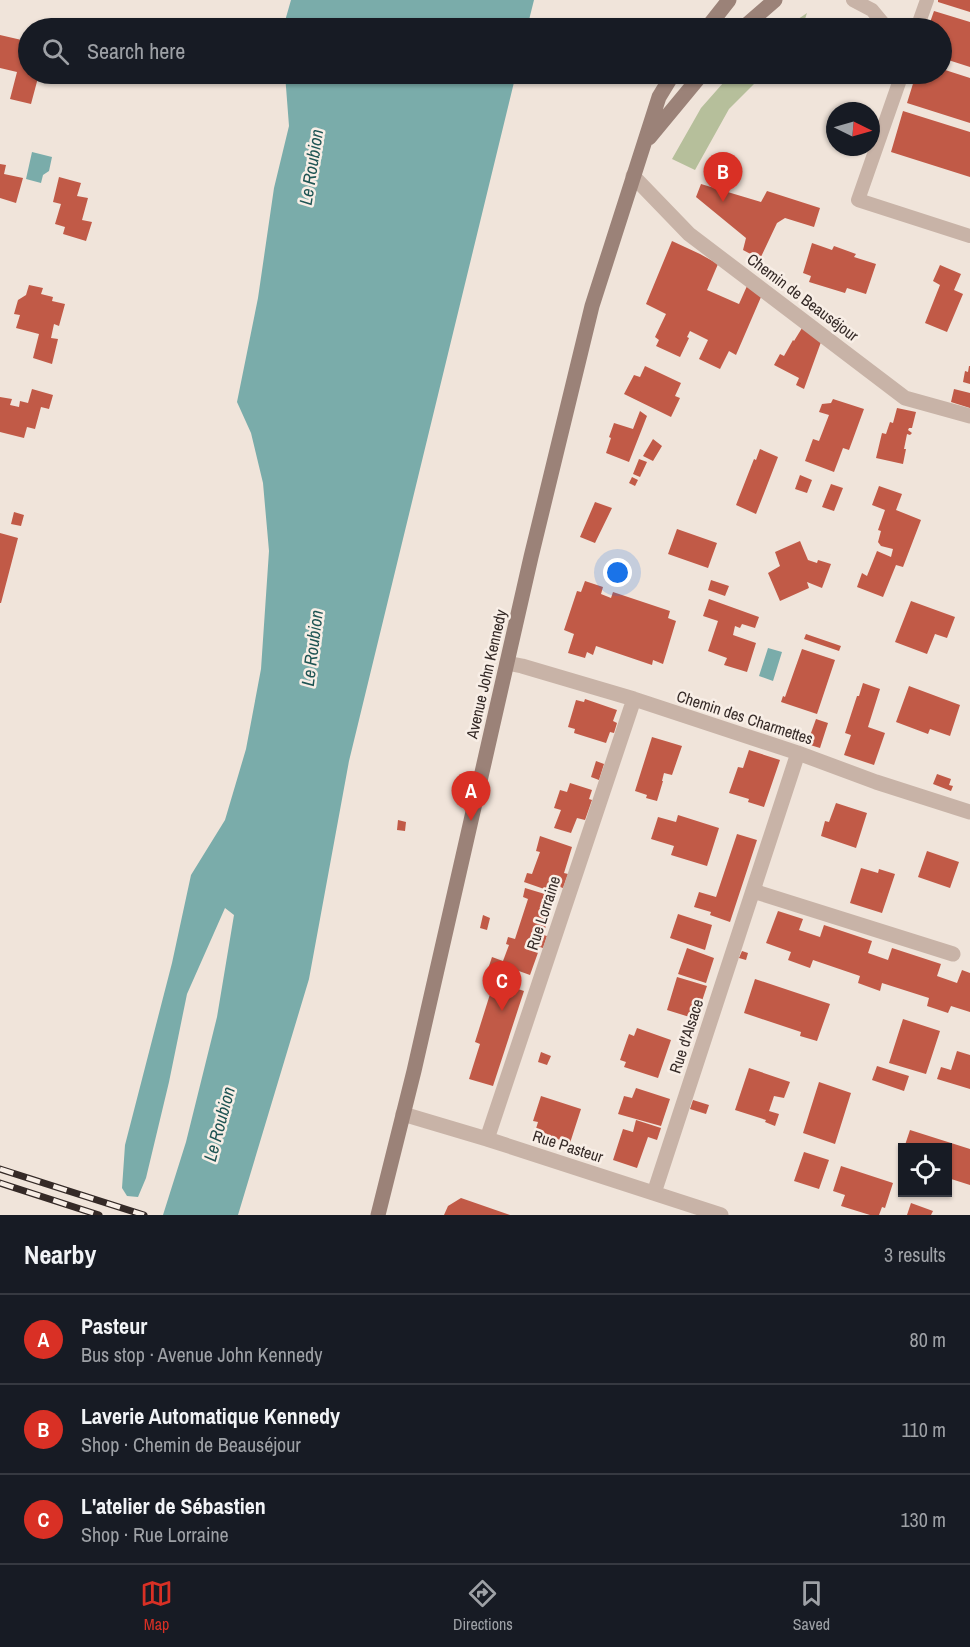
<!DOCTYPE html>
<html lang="en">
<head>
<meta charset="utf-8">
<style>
  body { margin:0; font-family:"Archivo Narrow",sans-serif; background:#242831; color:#f1f3f6 }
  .controls { position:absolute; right:18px; bottom:18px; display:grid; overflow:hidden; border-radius:0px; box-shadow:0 2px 4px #0004 }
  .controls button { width:54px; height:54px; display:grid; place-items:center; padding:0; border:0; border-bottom:2px solid #363941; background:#171b24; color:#f1f3f6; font:30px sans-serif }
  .compass { position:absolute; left:826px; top:102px; width:54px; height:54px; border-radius:50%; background:#171b24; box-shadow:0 2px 4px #0004; rotate:95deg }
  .you { position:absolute; left:618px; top:573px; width:21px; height:21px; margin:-15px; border:4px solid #fff; border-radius:50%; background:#1a73e8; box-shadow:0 0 0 9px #1a73e833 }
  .badge { display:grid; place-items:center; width:39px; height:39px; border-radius:50%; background:#d93025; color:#fff; font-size:20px; font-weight:700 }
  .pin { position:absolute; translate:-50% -50px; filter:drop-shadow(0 2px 3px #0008) }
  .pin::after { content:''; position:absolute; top:32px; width:21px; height:18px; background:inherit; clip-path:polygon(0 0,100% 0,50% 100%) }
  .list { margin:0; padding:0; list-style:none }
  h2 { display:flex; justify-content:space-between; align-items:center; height:78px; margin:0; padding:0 24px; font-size:26px }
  h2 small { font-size:20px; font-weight:400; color:#9ea1a6 }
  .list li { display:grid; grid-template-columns:39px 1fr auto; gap:18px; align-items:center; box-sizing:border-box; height:90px; padding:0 24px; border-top:2px solid #363941 }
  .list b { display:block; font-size:22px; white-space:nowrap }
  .list p { margin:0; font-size:20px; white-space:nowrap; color:#9ea1a6 }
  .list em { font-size:20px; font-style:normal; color:#9ea1a6 }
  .icon { flex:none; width:33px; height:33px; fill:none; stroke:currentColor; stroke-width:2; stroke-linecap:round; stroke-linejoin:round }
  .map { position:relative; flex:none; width:970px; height:1215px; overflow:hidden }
  .search { position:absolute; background:#171b24; box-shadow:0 2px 4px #0004; left:18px; right:18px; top:18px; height:66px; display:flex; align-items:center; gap:15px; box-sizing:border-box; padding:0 21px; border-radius:33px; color:#9ea1a6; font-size:22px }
  .sheet { height:348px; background:#171b24 }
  nav { display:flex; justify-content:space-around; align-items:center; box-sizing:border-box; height:84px; border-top:2px solid #363941; background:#171b24; font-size:16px; color:#9ea1a6 }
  nav a { display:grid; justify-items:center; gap:3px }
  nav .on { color:#d93025 }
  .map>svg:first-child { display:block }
  .green { fill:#b6bf9b }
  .water { fill:#7aacaa }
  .building { fill:#c15a47 }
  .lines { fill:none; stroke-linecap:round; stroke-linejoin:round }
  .service { stroke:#c8b3a7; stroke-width:14 }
  .minor { stroke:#c8b3a7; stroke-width:15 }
  .secondary { stroke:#9b8278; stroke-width:15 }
  .rail-casing { stroke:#352a27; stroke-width:7 }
  .rail { stroke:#f8eee6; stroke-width:4.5; stroke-dasharray:14; stroke-linecap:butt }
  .labels { text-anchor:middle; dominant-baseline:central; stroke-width:5; stroke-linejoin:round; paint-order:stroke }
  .street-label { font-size:16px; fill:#352a27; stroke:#f8eee6 }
  .water-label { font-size:18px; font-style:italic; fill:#1e5453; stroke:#f8eee6 }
</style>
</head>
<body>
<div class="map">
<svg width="970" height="1215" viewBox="0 0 970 1215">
  <rect width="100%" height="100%" fill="#f0e4da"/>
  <path class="green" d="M807,13L802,28H785Z
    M731,74H764L729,109L695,170L672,159L701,108Z"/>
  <path class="water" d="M291,0H534L527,28H283Z
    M285,74H516L349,761L309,979L238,1215H163L186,1142L217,1017L234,915L225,908L187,994L169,1082L146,1178L138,1197L127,1196L122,1188L125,1145L172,963L191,875L225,820L246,749L261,669L269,551L263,483L251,433L237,402L258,298L274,188L289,126Z
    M32,152L52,157L49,171L43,175L41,183L26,179Z
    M768,648L782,652L773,681L759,676Z"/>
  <path class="building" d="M938,0H970V12L938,2Z
    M934,11L970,22V67L942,58V28H928Z
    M0,35L26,41L21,59L28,61V74H39L31,104L10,99L17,72L0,68Z
    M942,69L970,78V123L907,103L916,74H942Z
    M903,111L970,132V177L891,152Z
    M0,164L6,165L4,174L23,178L16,203L0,198Z
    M59,177L81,183L77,196L88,198L82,220L92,222L86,241L63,234L65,227L55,224L61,204L53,202Z
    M701,184L761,202L767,191L820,208L814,227L785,218L777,223L760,259L743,250L746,238L696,197Z
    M672,241L700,254L718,264L707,290L739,304L747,286L761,297L736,355L729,351L720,369L699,359L708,340L690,331L687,337L689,338L680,357L656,346L659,340L655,337L666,314L646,304Z
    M812,243L832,250L834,246L856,254L854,257L876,264L866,294L847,288L845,293L809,282L811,276L803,273Z
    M940,265L961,274L954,290L963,294L947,332L925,323L940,285L933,281Z
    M29,285L43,288L41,294L53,297L52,301L65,304L59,326L54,324L51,338L58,339L52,364L33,358L39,334L16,328L20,315L14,314L18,300L26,295Z
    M802,328L821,342L804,389L796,385L799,378L774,365L780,354L784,356L793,340L794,341Z
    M645,366L681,383L675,396L680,398L671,417L624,394L634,375L640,377Z
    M969,366H970V384L963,382L965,371L968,372Z
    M32,389L53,395L49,409L41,407L35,429L27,427L24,438L0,432V397L12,399L10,405L19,407L20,401L28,403Z
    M954,389L970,393V408L951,402Z
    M833,399L864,409L849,450L843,448L834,472L805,461L813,439L819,441L829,415L819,412L822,404L831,403Z
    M897,408L916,412L912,428H909L908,430L912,433L910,435L907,434L904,449H906L903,464L876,458L882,433L886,434L890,422L893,423Z
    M640,411L647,416L629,462L606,453L611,438L609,437L614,423L633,429Z
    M653,439L662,446L653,461L643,456Z
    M760,449L778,457L756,514L736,505L754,459L756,460Z
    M639,459L647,462L640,477L633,474Z
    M800,475L812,480L807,493L795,489Z
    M632,477L638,480L635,486L629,483Z
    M831,484L843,488L834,511L822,507Z
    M879,486L902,494L896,510L921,520L903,567L896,565L883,597L857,587L862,573L867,576L877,551L891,557L893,549L881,546L878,542L881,531L878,530L885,510L872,505Z
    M595,502L612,508L595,543L580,537Z
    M14,512L24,515L21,526L11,524Z
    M677,529L717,543L708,568L668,554Z
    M0,533L18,538L1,603H0Z
    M800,541L808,560L817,563L818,560L831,564L822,588L807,582L809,588L780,601L768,573L780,566L775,552Z
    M711,580L729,586L725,596L708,590Z
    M585,581L603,587L601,594L611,598L613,592L670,611L668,618L676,621L663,664L653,660L652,665L596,646L593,655L587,652L585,658L568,653L574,634L564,630L577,591L581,592Z
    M709,599L759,617L755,628L742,624L740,628L735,626L733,635L756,643L747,672L724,665L727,658L708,651L718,621L703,616Z
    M911,601L955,617L947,638L935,634L927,654L895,642Z
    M806,634L841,646L839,651L804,639Z
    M802,649L835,660L817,714L781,702L783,696L785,697Z
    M863,683L880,689L868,727L885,733L874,765L844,755L851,735L845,733L857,696H859Z
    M909,686L960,705L950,736L930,729L928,734L896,722Z
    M585,699L617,710L613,721L617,723L614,733L610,732L606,743L574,733L575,729L568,727L576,700L584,702Z
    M816,719L828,723L820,748L807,744Z
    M652,737L682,746L672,775L664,773L662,781H663L657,801L646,798L647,795L635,791Z
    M749,750L780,760L764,807L748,802L749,799L729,793L738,767L743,768Z
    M596,761L604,764L599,780L591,777Z
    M937,774L951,779L949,785L953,786L951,791L933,784Z
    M570,783L592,790L589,799L592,800L585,820L577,818L571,833L554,828L561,810L554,808L560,790L567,792Z
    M836,803L867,813L856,848L821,836L825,821L829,822Z
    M678,815L719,828L707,866L671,855L674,846L651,839L658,817L676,822Z
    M398,820L406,822L405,831L397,830Z
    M737,834L757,840L730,922L710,915L711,912L694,907L699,892L716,897Z
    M540,836L572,847L564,873L568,874L563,888L549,883L547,890L524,882L527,873L532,874L540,852L536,851Z
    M927,851L959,862L950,888L918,877Z
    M861,868L878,873L879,869L895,874L882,913L850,903Z
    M525,888L548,895L545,905L552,907L543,935L547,936L543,948L540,947L530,975L516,970L512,981L511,980L509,986L524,991L493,1086L469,1079L480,1044L475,1042L496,975L487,972L492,957L503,961L509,945L506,944L508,937L515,939L528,899L523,897Z
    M778,911L803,919L799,930L820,937L824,925L872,941L868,953L888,960L892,948L941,964L937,976L957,983L962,970L970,973V1012L951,1006L948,1013L927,1006L929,998L882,983L880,991L858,983L860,976L813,960L810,968L788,960L791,952L766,943Z
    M678,914L712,925L705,950L670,938Z
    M483,915L490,918L487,930L480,928Z
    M687,948L714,958L706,983L678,974Z
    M742,951L748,953L746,960L739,958Z
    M677,977L707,986L696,1019L667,1010Z
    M755,979L830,1004L817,1041L800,1036L801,1032L744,1013Z
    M903,1019L940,1031L926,1074L889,1063Z
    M637,1028L671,1040L658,1078L624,1067L626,1062L620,1060L629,1034L634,1036Z
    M957,1051L970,1055V1089L937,1079L941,1067L951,1070Z
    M541,1052L551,1056L547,1065L538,1062Z
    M877,1066L909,1076L904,1091L872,1080Z
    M749,1068L790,1082L784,1098L774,1096L769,1111L779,1114L775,1126L765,1122L766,1120L735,1110Z
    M819,1082L851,1093L835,1144L803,1133Z
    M636,1088L670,1099L661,1126L618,1114L624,1096L632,1098Z
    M541,1096L581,1109L570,1143L535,1132L538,1122L533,1121Z
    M693,1100L709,1105L706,1114L690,1109Z
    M636,1120L661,1128L657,1140L648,1137L637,1168L613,1160L623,1129L633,1132Z
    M910,1130L970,1149V1185L948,1178V1148H904Z
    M804,1152L829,1160L819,1189L794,1181Z
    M841,1166L893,1183L885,1208L882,1207L879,1215H870L841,1206L845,1195L833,1191Z
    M461,1198L510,1215H444L448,1206Z
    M911,1203L933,1211L931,1215H907Z"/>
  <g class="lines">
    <path class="service" d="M853,0L872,10L887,28
      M917,28L927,0
      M902,74L858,200L970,236"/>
    <path class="minor" d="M633,176L689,234L905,398L970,416
      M507,663L522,666L634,699L798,753L876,782L970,812
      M753,891L953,954
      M403,1114L487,1139L721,1215
      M487,1139L634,699
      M654,1193L798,753"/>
    <path class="secondary" d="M707,28L729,0
      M743,28L775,0
      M649,138L702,74
      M378,1215L414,1071L531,557L592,306L659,97L673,74"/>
    <g class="rail-casing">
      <path id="rail" d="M0,1169L144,1215
        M0,1183L99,1215"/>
    </g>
    <use href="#rail" class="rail"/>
  </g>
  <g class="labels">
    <g class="street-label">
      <text transform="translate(803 297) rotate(37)">Chemin de Beauséjour</text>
      <text transform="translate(486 674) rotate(-77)">Avenue John Kennedy</text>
      <text transform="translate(745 717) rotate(18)">Chemin des Charmettes</text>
      <text transform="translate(543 913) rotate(-72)">Rue Lorraine</text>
      <text transform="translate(686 1036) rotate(-72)">Rue d'Alsace</text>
      <text transform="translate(568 1146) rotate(18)">Rue Pasteur</text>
    </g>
    <g class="water-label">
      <text transform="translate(311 167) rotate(-81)">Le Roubion</text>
      <text transform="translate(312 648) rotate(-83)">Le Roubion</text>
      <text transform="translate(219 1124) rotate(-75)">Le Roubion</text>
    </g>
  </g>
</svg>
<div class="controls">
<button><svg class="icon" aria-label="locate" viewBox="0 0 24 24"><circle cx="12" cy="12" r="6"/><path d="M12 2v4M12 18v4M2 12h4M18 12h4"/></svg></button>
</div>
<svg class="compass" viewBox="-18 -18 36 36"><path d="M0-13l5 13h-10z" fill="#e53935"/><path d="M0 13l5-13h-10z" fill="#9ea1a6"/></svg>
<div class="you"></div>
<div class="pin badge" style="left:471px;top:821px">A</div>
<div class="pin badge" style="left:723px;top:202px">B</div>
<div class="pin badge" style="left:502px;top:1011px">C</div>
<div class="search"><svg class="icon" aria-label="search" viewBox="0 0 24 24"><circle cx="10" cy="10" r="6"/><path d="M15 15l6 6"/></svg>Search here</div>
</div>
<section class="sheet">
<h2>Nearby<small>3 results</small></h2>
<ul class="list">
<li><span class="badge">A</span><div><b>Pasteur</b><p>Bus stop · Avenue John Kennedy</p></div><em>80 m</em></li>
<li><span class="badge">B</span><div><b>Laverie Automatique Kennedy</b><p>Shop · Chemin de Beauséjour</p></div><em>110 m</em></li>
<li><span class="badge">C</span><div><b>L'atelier de Sébastien</b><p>Shop · Rue Lorraine</p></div><em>130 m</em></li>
</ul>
</section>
<nav>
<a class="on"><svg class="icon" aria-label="map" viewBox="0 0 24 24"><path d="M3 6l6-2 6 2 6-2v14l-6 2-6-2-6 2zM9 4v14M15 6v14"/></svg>Map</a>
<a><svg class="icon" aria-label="directions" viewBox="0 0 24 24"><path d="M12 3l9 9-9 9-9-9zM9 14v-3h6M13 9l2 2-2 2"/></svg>Directions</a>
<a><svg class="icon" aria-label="saved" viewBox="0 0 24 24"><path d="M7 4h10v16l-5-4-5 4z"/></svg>Saved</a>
</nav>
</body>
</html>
